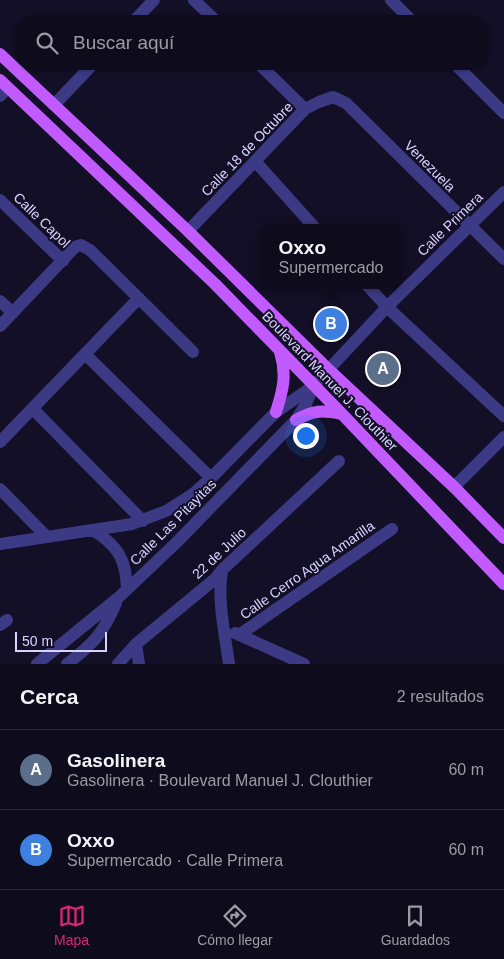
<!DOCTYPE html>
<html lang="es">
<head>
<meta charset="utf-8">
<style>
  body { margin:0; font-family:Arial,sans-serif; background:#171425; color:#f1f3f6 }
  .scale { position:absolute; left:15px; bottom:12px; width:92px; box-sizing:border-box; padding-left:5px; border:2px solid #d9d4ff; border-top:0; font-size:14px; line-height:18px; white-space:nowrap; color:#d9d4ff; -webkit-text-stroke:4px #130f26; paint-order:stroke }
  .you { position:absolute; left:305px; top:435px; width:18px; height:18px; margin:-12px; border:4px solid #fff; border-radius:50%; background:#1a73e8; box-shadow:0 0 0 8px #1a73e833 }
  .badge { display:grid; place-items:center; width:32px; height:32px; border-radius:50%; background:#db2777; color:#fff; font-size:16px; font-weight:700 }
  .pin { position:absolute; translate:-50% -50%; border:2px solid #fff; box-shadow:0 1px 5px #0006 }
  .popup { position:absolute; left:260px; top:224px; width:142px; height:65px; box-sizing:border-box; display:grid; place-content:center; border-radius:10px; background:#0e0b1c; filter:drop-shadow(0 1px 4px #0005); font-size:16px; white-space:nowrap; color:#9b9ba3 }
  .popup b { font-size:19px; color:#f1f3f6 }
  .popup::after { content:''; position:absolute; left:50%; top:100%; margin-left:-10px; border:10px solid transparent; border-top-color:#0e0b1c }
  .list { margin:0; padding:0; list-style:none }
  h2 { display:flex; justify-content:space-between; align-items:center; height:65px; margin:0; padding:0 20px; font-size:21px }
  h2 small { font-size:16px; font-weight:400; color:#9b9ba3 }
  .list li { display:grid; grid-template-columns:32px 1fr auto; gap:15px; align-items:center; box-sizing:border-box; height:80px; padding:0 20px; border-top:1px solid #2e2b3b }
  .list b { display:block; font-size:19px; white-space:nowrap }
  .list p { margin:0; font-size:16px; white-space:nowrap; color:#9b9ba3 }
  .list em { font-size:16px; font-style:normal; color:#9b9ba3 }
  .icon { flex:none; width:28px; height:28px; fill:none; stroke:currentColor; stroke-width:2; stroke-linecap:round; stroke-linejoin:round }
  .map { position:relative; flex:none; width:504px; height:664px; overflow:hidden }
  .search { position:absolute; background:#0e0b1c; box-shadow:0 1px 4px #0004; left:15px; right:15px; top:15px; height:55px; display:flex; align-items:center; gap:12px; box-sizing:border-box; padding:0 18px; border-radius:20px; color:#9b9ba3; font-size:19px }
  .sheet { height:225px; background:#0e0b1c }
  nav { display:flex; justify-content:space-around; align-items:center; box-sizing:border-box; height:70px; border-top:1px solid #2e2b3b; background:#0e0b1c; font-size:14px; color:#9b9ba3 }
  nav a { display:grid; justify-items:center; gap:2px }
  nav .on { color:#db2777 }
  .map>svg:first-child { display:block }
  .building { fill:url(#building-back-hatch); stroke:#3b2d73 }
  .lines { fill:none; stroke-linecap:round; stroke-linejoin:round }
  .minor { stroke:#3d3a85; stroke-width:12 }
  .tertiary { stroke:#3d3a85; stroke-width:12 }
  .primary { stroke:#c25bff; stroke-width:12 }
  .labels { text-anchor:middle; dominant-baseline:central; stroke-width:4; stroke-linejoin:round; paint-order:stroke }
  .street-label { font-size:14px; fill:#d9d4ff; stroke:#130f26 }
</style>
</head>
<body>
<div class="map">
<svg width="504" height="664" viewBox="0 0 504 664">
  <defs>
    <pattern id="building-back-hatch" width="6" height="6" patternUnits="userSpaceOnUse" patternTransform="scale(1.25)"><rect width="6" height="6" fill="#241b47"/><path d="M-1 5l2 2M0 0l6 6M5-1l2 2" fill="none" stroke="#433b63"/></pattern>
  </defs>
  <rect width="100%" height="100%" fill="#130f26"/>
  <path class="building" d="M330,307L349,323L335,339H327L313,324Z"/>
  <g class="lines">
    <path class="minor" d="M194,0L216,21
      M391,0L412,21
      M134,21L154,0
      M259,64L305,109
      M455,64L504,113
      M0,96L8,88
      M54,105L93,64
      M255,161L315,228
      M0,200L63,261
      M188,231L305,109L319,102L333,97L346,103L504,259
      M367,285L387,307L504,416
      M0,301L13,313
      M0,326L75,247L81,245L90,250L193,352
      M85,354L211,478
      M33,409L143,521
      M0,442L139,298
      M454,487L504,437
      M0,489L47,537
      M93,530C118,546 126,559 127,589
      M0,544L132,524L166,511L193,494L211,478L276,412L312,387
      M222,570C217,600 225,634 229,664
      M0,625L7,620
      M235,633L304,664
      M239,635L392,529
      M136,644L139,664
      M37,664L118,598L176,543L296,420L306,404L314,385
      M67,664C93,644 103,634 116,603
      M118,664L136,644L215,579L222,570L339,461"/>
    <path class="tertiary" d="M314,385L387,307L504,192"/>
    <path class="primary" d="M0,54L188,231L329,370L454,487L504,538
      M0,80L215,284L342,414L504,584
      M276,412C283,390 287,375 280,352
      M296,420C314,410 322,410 342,414"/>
  </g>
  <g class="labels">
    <g class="street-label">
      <text transform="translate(247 149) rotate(-46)">Calle 18 de Octubre</text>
      <text transform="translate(430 166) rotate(45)">Venezuela</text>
      <text transform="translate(42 220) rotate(44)">Calle Capol</text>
      <text transform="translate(450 224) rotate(-44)">Calle Primera</text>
      <text transform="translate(330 381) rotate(46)">Boulevard Manuel J. Clouthier</text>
      <text transform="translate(173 522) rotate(-45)">Calle Las Pitayitas</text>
      <text transform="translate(219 553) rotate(-43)">22 de Julio</text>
      <text transform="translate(307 570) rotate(-35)">Calle Cerro Agua Amarilla</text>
    </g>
  </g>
</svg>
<div class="scale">50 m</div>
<div class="you"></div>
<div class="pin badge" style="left:383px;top:369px;background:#5c6f8a">A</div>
<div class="pin badge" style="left:331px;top:324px;background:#3f7fe0">B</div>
<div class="popup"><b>Oxxo</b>Supermercado</div>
<div class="search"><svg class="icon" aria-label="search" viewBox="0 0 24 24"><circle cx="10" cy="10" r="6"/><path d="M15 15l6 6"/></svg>Buscar aquí</div>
</div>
<section class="sheet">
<h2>Cerca<small>2 resultados</small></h2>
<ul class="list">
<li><span class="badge" style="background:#5c6f8a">A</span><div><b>Gasolinera</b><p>Gasolinera · Boulevard Manuel J. Clouthier</p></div><em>60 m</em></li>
<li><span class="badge" style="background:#3f7fe0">B</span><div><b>Oxxo</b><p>Supermercado · Calle Primera</p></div><em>60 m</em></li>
</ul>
</section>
<nav>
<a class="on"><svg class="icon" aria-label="map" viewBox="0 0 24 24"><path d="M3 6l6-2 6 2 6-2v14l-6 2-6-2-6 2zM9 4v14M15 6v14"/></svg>Mapa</a>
<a><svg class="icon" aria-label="directions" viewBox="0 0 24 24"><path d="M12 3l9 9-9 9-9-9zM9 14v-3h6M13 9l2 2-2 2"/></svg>Cómo llegar</a>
<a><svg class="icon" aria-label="saved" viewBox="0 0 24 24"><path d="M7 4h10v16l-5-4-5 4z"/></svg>Guardados</a>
</nav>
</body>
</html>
